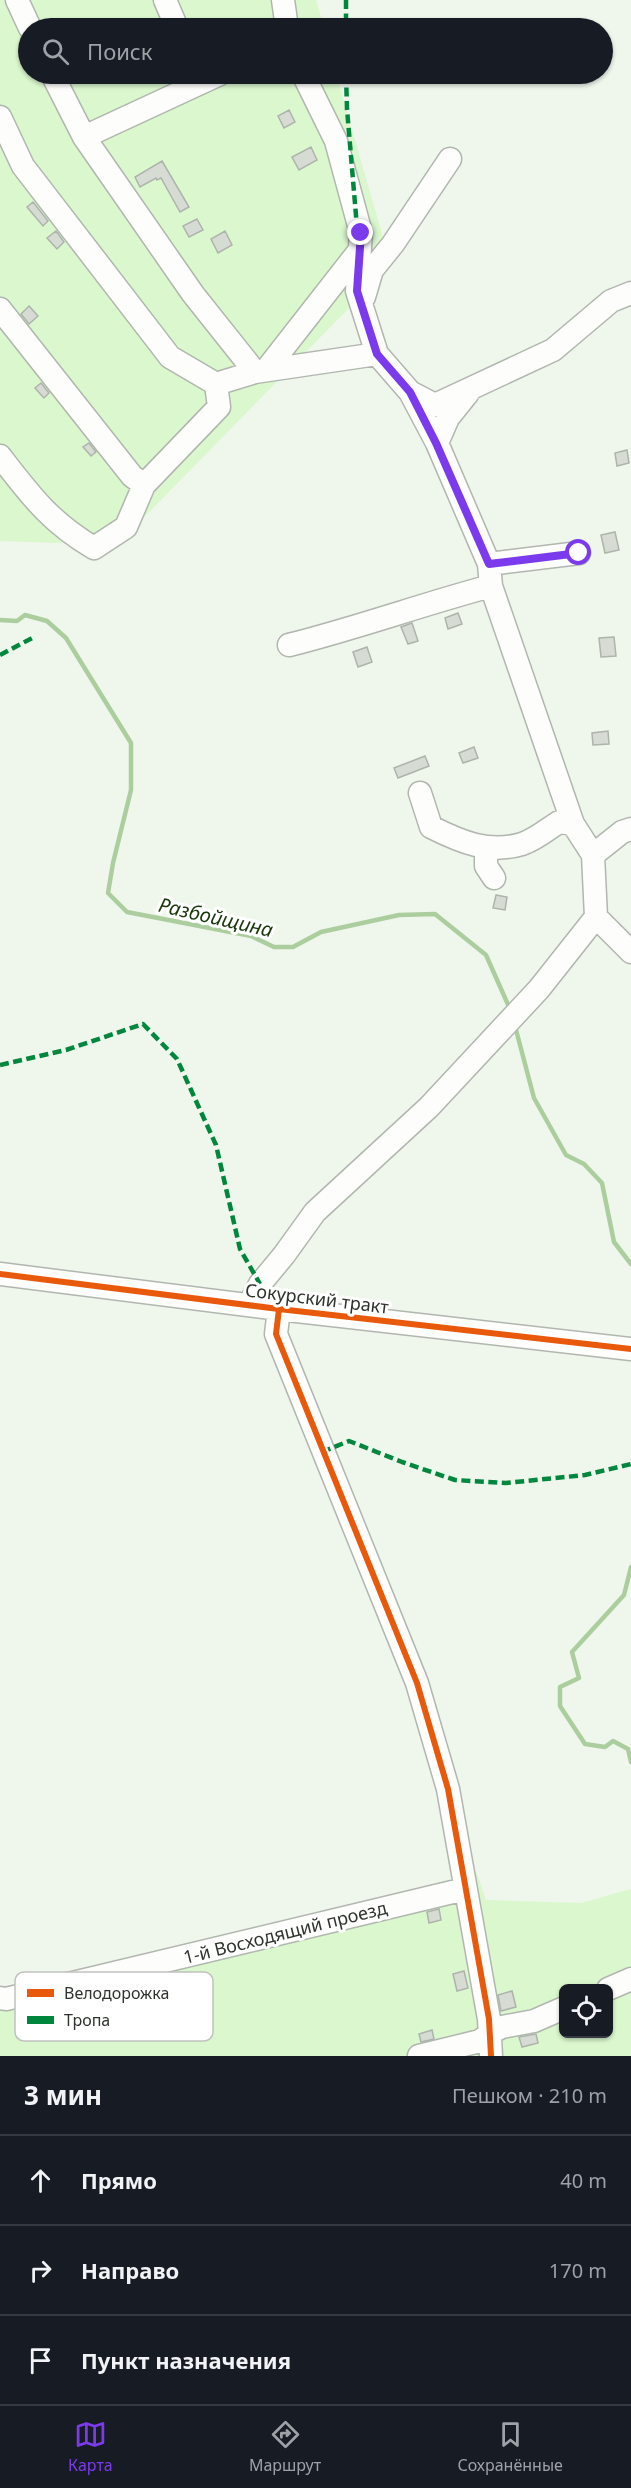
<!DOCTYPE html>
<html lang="ru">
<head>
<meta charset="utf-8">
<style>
  body { margin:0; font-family:"Noto Sans",sans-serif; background:#20242c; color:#f1f3f6 }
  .controls { position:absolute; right:18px; bottom:18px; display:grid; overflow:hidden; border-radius:9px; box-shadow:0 2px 4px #0004 }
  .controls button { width:54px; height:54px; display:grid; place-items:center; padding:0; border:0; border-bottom:2px solid #363941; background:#171b24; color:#f1f3f6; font:30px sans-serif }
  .stop { position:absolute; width:18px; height:18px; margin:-14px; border:4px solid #7c3aed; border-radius:50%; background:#fff }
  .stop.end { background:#7c3aed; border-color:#fff; box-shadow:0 2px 6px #0008 }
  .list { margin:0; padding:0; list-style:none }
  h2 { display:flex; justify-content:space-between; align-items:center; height:78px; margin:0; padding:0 24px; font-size:26px }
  h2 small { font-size:20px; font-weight:400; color:#9ea1a6 }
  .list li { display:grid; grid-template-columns:39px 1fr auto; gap:18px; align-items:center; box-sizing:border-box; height:90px; padding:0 24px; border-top:2px solid #363941 }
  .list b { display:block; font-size:22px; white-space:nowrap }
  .list em { font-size:20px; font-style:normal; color:#9ea1a6 }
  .icon { flex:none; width:33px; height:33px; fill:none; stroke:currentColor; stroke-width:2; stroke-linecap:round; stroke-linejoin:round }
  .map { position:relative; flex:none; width:631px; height:2056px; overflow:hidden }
  .search { position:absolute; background:#171b24; box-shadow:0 2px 4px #0004; left:18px; right:18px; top:18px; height:66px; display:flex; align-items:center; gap:15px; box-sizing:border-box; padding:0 21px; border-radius:33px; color:#9ea1a6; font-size:22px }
  .sheet { height:348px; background:#171b24 }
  nav { display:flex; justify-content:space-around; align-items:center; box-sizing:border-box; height:84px; border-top:2px solid #363941; background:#171b24; font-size:16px; color:#9ea1a6 }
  nav a { display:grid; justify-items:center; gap:3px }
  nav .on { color:#7c3aed }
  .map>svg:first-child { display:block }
  .green { fill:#daf7ce; fill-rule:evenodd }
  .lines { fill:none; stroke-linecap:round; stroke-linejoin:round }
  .stream { stroke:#acce9f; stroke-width:4.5 }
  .building { fill:#d6dcd4; stroke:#aeb3ac; stroke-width:1.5 }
  .minor-casing { stroke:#b1b6af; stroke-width:25 }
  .minor { stroke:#fdfefc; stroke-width:22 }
  .quiet { stroke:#00873e; stroke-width:4.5; stroke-dasharray:9 4.5; stroke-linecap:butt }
  .cycleway-casing { stroke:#fff; stroke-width:10 }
  .cycleway { stroke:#e8590c; stroke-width:6 }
  .route { stroke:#7c3aed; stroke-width:8 }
  .labels { text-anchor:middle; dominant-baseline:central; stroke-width:6; stroke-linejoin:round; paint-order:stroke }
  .street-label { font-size:18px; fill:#2f332d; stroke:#fff }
  .water-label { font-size:20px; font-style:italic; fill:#19370a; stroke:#fff }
  .key { fill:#fff; stroke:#c1c2c0; stroke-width:1.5 }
  .key-label { font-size:16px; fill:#2f332d }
</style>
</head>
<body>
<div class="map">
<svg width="631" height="2056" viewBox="0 0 631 2056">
  <rect width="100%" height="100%" fill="#eff6ec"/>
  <path class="green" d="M0,0H316L324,28H28V74H336L391,265L117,545L0,541Z
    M477,1873L486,1900L581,1903L631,1889V2056H0V1993L5,1995ZM564,1988H608V2034H564Z"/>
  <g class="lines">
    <path class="stream" d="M0,620L17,621L25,615L47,621L66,638L131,743V790L113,863L108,893L127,912L251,936L274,947H293L321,932L399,915L435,914L486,955L510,1009
      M515,1026L534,1098L566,1155L584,1164L602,1183L614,1242L631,1264
      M631,1567L624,1595L572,1652L579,1678L560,1687V1706L585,1744L605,1747L613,1741L628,1749L631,1762"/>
  </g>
  <path class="building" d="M289,110L295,122L284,128L278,116Z
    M311,147L317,160L299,170L292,157Z
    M162,161L189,207L180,212L161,178L157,180L156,178L140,187L135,177Z
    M33,202L48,221L43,226L27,207Z
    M197,219L203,230L189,237L183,226Z
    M56,231L64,242L57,249L47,238Z
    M225,231L232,245L218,253L211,239Z
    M29,306L38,316L29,324L21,314Z
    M41,383L49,393L44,398L35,388Z
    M89,443L96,452L91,456L83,447Z
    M627,450L629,463L617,466L615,453Z
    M615,532L619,550L605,553L601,535Z
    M458,613L462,624L448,629L445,618Z
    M412,623L418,641L408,644L401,627Z
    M614,637L616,656L601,657L599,638Z
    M367,647L372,662L358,667L353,652Z
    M608,731L609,744L593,745L592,733Z
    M474,747L478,758L463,763L459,753Z
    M425,756L429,766L398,778L394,768Z
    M496,895L507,897L505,910L493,908Z
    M439,1909L441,1920L429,1923L427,1912Z
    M464,1971L468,1988L457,1991L453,1974Z
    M512,1991L516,2007L501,2011L498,1995Z
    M432,2030L434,2039L421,2042L419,2034Z
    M536,2034L538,2043L522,2047L519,2037Z"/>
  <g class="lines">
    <g class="minor-casing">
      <path id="minor" d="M17,0L30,28
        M165,0L177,28
        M283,0L287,28
        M52,74L84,137L193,294L255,372
        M303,74L336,141L361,233L357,291L377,354
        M0,117L23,166L170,357L216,384L255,372L377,354L410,392L437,443L489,564L491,586L573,824L593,855L596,917L539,989L429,1107L315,1212L284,1255L260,1284L249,1305
        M84,137L220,74
        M364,297L372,270L393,244L450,159
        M0,309L132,476L144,485
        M266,370L359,251
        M410,392L435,405L553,350L611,301L631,293
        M437,443L448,418L468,393
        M0,456C31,496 50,522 94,548L126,527L144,485L219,407L216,384
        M489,564L579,553
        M289,645C357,628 423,604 491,586
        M420,793L431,827C461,842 489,854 522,844C535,840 548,829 559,822L573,824
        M486,848V866L494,878
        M593,855L622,832L631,829
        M596,917L631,952
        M0,1274L279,1309L631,1349
        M279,1309L276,1334L417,1683L448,1789L489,2019L491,2056
        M608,1989L631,1979
        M0,1998L6,1999L465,1889
        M419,2056L480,2041L490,2033L502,2027L534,2021L564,2008"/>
    </g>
    <use href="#minor" class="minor"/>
    <path class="quiet" d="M346,0V28
      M346,74L347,109L359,251
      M0,655L34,637
      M0,1065L66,1050L143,1024L177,1059L216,1145L240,1249L260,1284
      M322,1452L349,1441L402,1462L455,1480L506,1483L585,1475L631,1464"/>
    <g class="cycleway-casing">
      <path id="cycleway" d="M0,1274L279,1309L631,1349
        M279,1309L276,1334L417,1683L448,1789L489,2019L491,2056"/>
    </g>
    <use href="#cycleway" class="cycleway"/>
  </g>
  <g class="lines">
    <path class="route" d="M361,233L357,291L377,354L410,392L436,443L489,564L579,553"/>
  </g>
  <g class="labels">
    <g class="street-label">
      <text transform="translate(317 1298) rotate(7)">Сокурский тракт</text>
      <text transform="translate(285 1932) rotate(-14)">1-й Восходящий проезд</text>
    </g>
    <g class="water-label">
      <text transform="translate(216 917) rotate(13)">Разбойщина</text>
    </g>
  </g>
  <rect x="15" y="1972" width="198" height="69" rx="9" class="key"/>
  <rect x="27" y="1989" width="27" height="8" fill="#e8590c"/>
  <rect x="27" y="2016" width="27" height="8" fill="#00873e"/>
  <g class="key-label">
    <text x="64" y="1999">Велодорожка</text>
    <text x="64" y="2026">Тропа</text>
  </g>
</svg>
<div class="controls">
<button><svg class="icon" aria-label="locate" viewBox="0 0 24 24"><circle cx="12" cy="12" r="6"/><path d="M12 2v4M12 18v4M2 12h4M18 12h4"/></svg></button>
</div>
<div class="stop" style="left:579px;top:553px"></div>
<div class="stop end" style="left:361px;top:233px"></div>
<div class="search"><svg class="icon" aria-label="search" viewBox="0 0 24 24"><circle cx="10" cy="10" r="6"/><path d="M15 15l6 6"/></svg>Поиск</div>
</div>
<section class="sheet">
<h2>3 мин<small>Пешком · 210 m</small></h2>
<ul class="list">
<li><svg class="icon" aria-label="ahead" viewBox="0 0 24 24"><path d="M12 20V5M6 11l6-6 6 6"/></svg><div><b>Прямо</b></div><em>40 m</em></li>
<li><svg class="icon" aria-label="right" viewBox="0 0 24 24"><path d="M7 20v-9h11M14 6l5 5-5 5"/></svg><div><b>Направо</b></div><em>170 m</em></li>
<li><svg class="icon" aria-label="arrive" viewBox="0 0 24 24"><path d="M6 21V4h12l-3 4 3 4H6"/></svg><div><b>Пункт назначения</b></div></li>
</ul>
</section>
<nav>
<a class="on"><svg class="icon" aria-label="map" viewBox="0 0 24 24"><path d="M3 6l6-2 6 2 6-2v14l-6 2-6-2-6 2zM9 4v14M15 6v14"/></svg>Карта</a>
<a><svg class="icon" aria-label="directions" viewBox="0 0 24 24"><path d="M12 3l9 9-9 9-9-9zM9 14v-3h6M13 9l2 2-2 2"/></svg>Маршрут</a>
<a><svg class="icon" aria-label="saved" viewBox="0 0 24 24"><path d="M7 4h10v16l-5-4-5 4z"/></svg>Сохранённые</a>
</nav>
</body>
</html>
